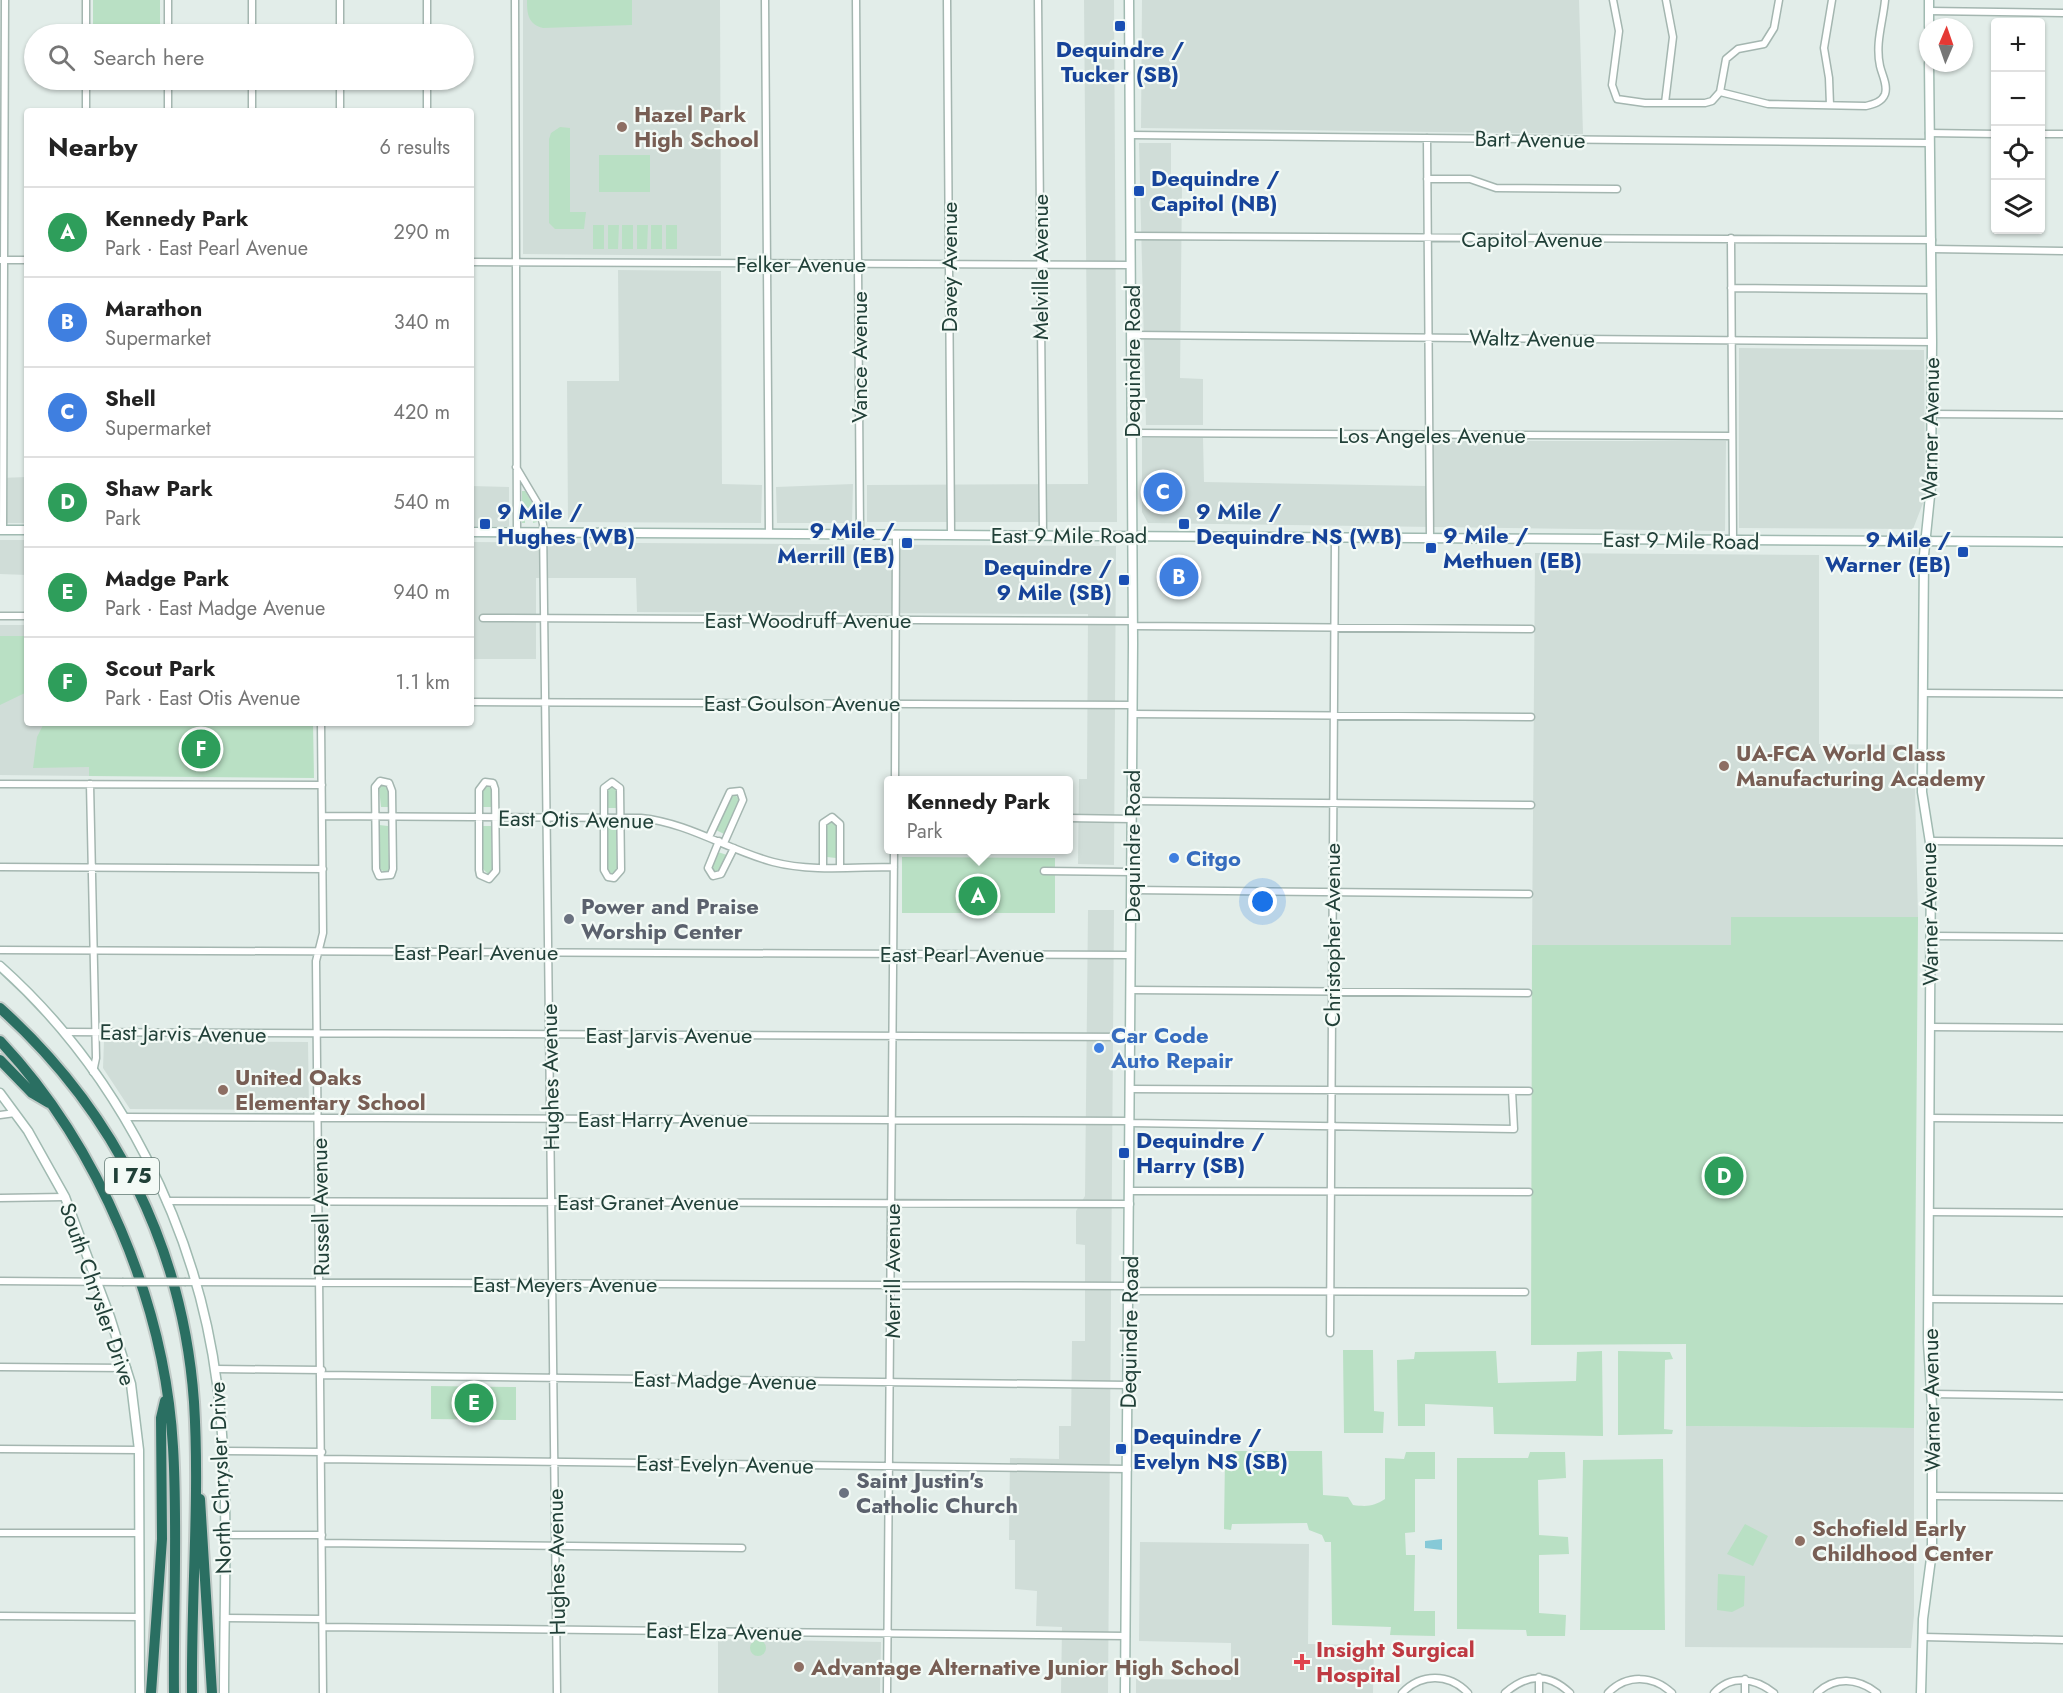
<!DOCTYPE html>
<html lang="en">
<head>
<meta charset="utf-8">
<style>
  body { margin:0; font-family:Jost,sans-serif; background:#f2f2f2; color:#222 }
  .controls { position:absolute; right:18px; top:18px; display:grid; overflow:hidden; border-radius:6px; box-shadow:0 2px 4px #0004 }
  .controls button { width:54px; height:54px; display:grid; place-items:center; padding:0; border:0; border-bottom:2px solid #e0e0e0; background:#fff; color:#222; font:30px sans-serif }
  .compass { position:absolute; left:1919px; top:18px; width:54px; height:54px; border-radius:50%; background:#fff; box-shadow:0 2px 4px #0004; rotate:2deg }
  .you { position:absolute; left:1263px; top:902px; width:21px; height:21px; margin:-15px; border:4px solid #fff; border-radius:50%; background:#1a73e8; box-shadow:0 0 0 9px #1a73e833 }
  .badge { display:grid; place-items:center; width:39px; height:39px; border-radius:50%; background:#844b37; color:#fff; font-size:20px; font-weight:700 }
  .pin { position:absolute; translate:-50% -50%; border:3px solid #fff; box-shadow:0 2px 6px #0006 }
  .popup { position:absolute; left:884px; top:776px; width:189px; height:78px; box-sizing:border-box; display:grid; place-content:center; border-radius:6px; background:#fff; filter:drop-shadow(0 2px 4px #0005); font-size:20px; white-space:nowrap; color:#767676 }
  .popup b { font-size:22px; color:#222 }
  .popup::after { content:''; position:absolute; left:50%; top:100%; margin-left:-12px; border:12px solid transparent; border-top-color:#fff }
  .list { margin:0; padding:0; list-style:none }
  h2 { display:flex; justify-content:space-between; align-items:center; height:78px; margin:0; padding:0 24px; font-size:26px }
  h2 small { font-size:20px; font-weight:400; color:#767676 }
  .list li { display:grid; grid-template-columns:39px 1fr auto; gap:18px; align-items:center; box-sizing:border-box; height:90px; padding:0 24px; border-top:2px solid #e0e0e0 }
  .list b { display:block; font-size:22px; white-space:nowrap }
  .list p { margin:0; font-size:20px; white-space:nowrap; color:#767676 }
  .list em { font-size:20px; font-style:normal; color:#767676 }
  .icon { flex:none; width:33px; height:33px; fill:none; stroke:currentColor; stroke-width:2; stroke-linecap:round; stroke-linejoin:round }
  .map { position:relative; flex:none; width:2063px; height:1693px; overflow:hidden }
  .search { position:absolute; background:#fff; box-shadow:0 2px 4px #0004; left:24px; top:24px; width:450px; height:66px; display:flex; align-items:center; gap:15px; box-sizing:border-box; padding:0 21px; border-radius:33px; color:#767676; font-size:22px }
  .panel { position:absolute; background:#fff; box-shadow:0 2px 4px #0004; left:24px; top:108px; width:450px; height:618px; border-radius:6px }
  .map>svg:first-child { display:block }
  .built { fill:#d0ddd8 }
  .green { fill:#b9e0c4 }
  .water { fill:#86c9d7 }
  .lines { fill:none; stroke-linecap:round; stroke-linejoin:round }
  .street-casing { stroke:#a4b6b0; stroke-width:9 }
  .secondary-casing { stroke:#a0bab1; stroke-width:11 }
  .highway-casing { stroke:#c1cac7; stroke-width:14 }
  .street { stroke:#fff; stroke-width:6 }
  .secondary { stroke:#fff; stroke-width:8 }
  .highway { stroke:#2a6f62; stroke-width:10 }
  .street-bridge-casing { stroke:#a4b6b0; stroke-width:9; stroke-linecap:butt }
  .street-bridge { stroke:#fff; stroke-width:6 }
  .transit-dot { fill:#1a4fb4; stroke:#f3faf6; stroke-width:2 }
  .education-dot { fill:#8d6e63; stroke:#f3faf6; stroke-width:2 }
  .shop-dot { fill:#3f7fe0; stroke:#f3faf6; stroke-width:2 }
  .worship-dot { fill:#6b7280; stroke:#f3faf6; stroke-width:2 }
  .health-dot { fill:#e0444e; stroke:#f3faf6; stroke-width:2 }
  .labels { text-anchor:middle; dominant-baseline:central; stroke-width:4.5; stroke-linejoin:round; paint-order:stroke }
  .shield { fill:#f3faf6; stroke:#607871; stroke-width:1.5 }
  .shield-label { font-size:21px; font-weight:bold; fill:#214038 }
  .transit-label { font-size:22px; font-weight:bold; fill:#164399; stroke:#f3faf6; text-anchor:start }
  .education-label { font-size:22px; font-weight:bold; fill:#785e54; stroke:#f3faf6; text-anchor:start }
  .street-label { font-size:22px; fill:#214038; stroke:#f3faf6 }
  .shop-label { font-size:22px; font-weight:bold; fill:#366cbe; stroke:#f3faf6; text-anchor:start }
  .worship-label { font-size:22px; font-weight:bold; fill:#5b616d; stroke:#f3faf6; text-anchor:start }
  .health-label { font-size:22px; font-weight:bold; fill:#be3a42; stroke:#f3faf6; text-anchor:start }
</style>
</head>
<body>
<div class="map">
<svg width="2063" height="1693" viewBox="0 0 2063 1693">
  <rect width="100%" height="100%" fill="#e2ede9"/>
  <path class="built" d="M523,0H720L721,256L523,254Z
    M1084,0H1114L1117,522H867V485L1088,484Z
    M1142,0H1579L1583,134L1141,128Z
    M1139,143H1171V185H1182L1180,378L1203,379V425H1146Z
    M618,270L721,271L722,484L762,485L761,523L568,522L567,381H619Z
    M1739,348L1924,350L1925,498L1913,529L1739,528Z
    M1142,438H1203L1204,482L1426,486L1427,441H1726L1725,531L1148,523L1142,512Z
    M27,477V523H0V478Z
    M853,484L852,523H777L776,487Z
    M471,486L509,487V526H471Z
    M0,540H27V575L0,574Z
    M471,542L1116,546L1114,865L1078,864L1079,779H1087L1088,614L637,612L636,578H536V659H471Z
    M1535,553L1819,555V744L1914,745L1918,917H1731V945H1532Z
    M0,625H27V723H89V776L0,775Z
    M1088,910H1114L1108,1693H1061L1062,1627L1036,1626L1037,1591L1015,1589V1540H1009L1010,1458L1059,1459V1426H1071L1072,1341H1085V1245L1076,1244V1211L1085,1196Z
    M104,1041L308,1042L309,1110L130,1109L103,1068Z
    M1686,1426L1914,1428V1615L1911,1648L1685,1647Z
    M1140,1542L1309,1544L1308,1644L1374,1645L1373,1693H1136V1679L1231,1680V1643L1139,1641Z
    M718,1639L881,1642L880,1693H718Z"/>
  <path class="green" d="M93,0H160V34H93Z
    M527,0H632V25L543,28C528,24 527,14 527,0Z
    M560,127L570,128V212H586L584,229H555L549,223V139L551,133Z
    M599,155H650V192H599Z
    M593,225H604V249H593Z
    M608,225H619L618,249H608Z
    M622,225H633V249H622Z
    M637,225H648L647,249H637Z
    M651,225H662V249H651Z
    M666,225H677V249H666Z
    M522,491H525L534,506L537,522L533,523V516L530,514L525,516V523H522Z
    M0,636H27V692L0,705Z
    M44,723H313L314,778L89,776V767L33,768L37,737Z
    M383,784L388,787V807H381L379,788Z
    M485,785L491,788V807H482V789Z
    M612,785L616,790V808H608L607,789Z
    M735,794L739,800L724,834L716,830L731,796Z
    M831,821L836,825V858L827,857V825Z
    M379,825L388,826L389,869L386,873L380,869Z
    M482,826H491L492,870L488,874L483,869Z
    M607,826L616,827L617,870L613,875L608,870Z
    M718,852L727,855L720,871L714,872L712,866Z
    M902,857L1055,858V913H902Z
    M1731,917H1918L1914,1428L1686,1426V1344L1531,1345L1532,945H1731Z
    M1343,1350H1373L1374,1411L1384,1412L1383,1433H1344Z
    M1496,1351L1498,1383L1576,1381L1577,1352L1602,1351L1603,1436L1494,1434L1493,1407L1425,1404V1426H1398L1397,1360L1414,1359L1415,1352Z
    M1618,1351L1670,1352L1673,1359L1665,1360L1664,1429L1673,1430L1672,1434L1618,1435Z
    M431,1386L516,1387V1420L431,1419Z
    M1235,1451H1322L1323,1495L1348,1497L1353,1505C1368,1507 1374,1506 1385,1499V1458L1404,1459L1406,1452H1435V1479H1415V1532L1405,1533L1406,1555H1415L1414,1611H1435V1636L1390,1635L1391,1627L1332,1625L1331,1542H1325L1322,1535L1309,1530L1307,1523L1232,1524L1231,1530L1224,1529L1225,1457L1227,1453Z
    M1530,1452H1565L1566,1478L1538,1480L1539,1535L1568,1537L1569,1554L1539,1555V1613L1566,1615L1565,1636H1527L1526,1630L1457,1629V1458H1528Z
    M1663,1459L1665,1630H1580L1583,1460Z
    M1745,1524L1768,1536L1753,1566L1727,1554Z
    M1718,1574L1745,1576L1744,1606L1732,1612L1717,1610Z
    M750 1648a8 8 0 1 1 16 0a8 8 0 1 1-16 0Z"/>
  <path class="water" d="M1442,1539V1550L1425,1548V1541Z"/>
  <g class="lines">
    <g class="street-casing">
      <path id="street" d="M168,0V34
        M340,0V34
        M515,0L517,533
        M765,0L769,534
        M856,0L860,534
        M947,0L951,534
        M1038,0L1043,535
        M1613,0L1619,31L1612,85L1617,99L1645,103H1705L1712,101L1720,92
        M1929,11L2063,13
        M86,34V0
        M252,34V0
        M427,34V0
        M168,80V111
        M340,80V111
        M1720,92L1768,104L1866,106C1874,104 1882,102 1885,94C1888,85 1882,75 1880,66C1875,43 1883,22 1885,0
        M1720,92L1726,59L1738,49L1764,44L1774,28L1779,0
        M1665,103L1673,37L1666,0
        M1830,105L1829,78L1824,48L1832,0
        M86,111V80
        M252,111V80
        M427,111V80
        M1929,133L1996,134
        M2040,134H2063
        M1131,135L1929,143
        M1427,138L1430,537
        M1427,179H1470L1496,188L1617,189
        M1131,236L1932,240
        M1731,238L1733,540
        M1932,249L2063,251
        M0,260H27
        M471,262L1131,265
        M1731,288L1932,290
        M1132,335L1932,342
        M1930,414L2063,415
        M1133,433L1731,436
        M516,467L538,504L543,524L557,1693
        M3,530L5,0
        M0,616H27
        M483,618L1133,621
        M1133,626L1531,629
        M1923,693L2063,694
        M471,702L1133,705
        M1133,714L1531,717
        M321,723L323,933L316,961L323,1693
        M895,780L896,534
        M380,781L389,783L392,791L393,869L391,875L379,876L376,869L375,787Z
        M485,782L493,783L495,789L496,871L489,879L480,875L479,870V790Z
        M612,782L620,788L621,870L614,878L608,877L604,870V788Z
        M0,784L322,785
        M90,784L96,1058L93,1072
        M1132,801L1531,805
        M322,816L641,818C689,823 728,850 773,862C811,872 855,867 894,867
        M1068,818L1132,819
        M709,837L730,792L740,791L743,800L724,843
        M719,841L708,868L713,876L721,874L734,848
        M1930,841L2063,842
        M823,866V823L832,817L840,824V866
        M0,867L323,869
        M1044,871L1132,872
        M1132,890L1529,894
        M1931,936L2063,937
        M0,950L1131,955
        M1131,990L1528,993
        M1930,1027L2063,1028
        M64,1032L1131,1037
        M1130,1089L1529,1091
        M0,1115L15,1113
        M124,1117L1130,1121
        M1930,1118L2063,1119
        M1130,1123L1514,1129L1512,1091
        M1130,1191L1529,1192
        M0,1198L65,1197
        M166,1201L1130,1204
        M1929,1212L2063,1213
        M0,1281L122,1282
        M186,1282L1129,1286
        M1129,1291L1525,1292
        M1929,1299L2063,1300
        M1330,1333L1335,537
        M0,1367L127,1368
        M215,1369L322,1370
        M322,1375L1128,1385
        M1932,1394L2063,1396
        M0,1449L139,1450
        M223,1451L322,1452
        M322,1459L1128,1469
        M1933,1496L2063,1497
        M0,1533H139
        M224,1535H322
        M322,1543L742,1548
        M0,1616L140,1617
        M224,1618L322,1619
        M323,1627L1126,1636
        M1923,1637L2063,1640
        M887,1693L894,850
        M1402,1693C1421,1673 1449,1673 1468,1693
        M1505,1693C1527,1674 1548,1672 1570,1693
        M1539,1693V1677
        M1608,1693C1627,1674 1653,1675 1672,1693
        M1714,1693C1731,1674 1755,1678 1774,1693
        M1745,1693V1679
        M1817,1693C1835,1676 1858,1678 1877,1693"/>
    </g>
    <g class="secondary-casing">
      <path id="secondary" d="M1929,0V27
        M0,530H27
        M471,532L2063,542
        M0,966C119,1072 197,1228 217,1384C230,1482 224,1594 224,1693
        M0,1093L28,1131L65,1197L110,1317L131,1384L139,1450L140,1693
        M1125,1693L1133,643L1129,0
        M1921,1693L1923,1619L1932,1551V1406L1928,1343L1931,849L1922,792L1924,555L1931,486L1932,342L1929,63"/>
    </g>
    <g class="highway-casing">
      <path id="highway" d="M0,1008C115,1111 183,1248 194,1402C200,1498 191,1596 192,1693
        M0,1041C99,1146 165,1303 173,1447C178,1529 173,1611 174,1693
        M0,1060L32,1093L49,1103
        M200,1499L212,1693
        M151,1693L162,1539L161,1418L165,1401"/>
    </g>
    <use href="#street" class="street"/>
    <use href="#secondary" class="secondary"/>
    <use href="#highway" class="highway"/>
    <g class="street-bridge-casing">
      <path id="street-bridge" d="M122,1282H186"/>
    </g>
    <use href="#street-bridge" class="street-bridge"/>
  </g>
  <g class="transit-dot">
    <rect x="1114" y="20" width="12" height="12" rx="3"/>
    <rect x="1133" y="185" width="12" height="12" rx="3"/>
    <rect x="479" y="518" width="12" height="12" rx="3"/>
    <rect x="1178" y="518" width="12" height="12" rx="3"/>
    <rect x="901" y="537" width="12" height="12" rx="3"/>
    <rect x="1425" y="542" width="12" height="12" rx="3"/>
    <rect x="1957" y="546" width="12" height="12" rx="3"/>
    <rect x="1118" y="574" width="12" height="12" rx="3"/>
    <rect x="1118" y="1147" width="12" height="12" rx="3"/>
    <rect x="1115" y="1443" width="12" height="12" rx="3"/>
  </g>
  <g class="education-dot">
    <circle cx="622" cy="127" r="6"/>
    <circle cx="1724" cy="766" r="6"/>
    <circle cx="223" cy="1090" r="6"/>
    <circle cx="1800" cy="1541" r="6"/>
    <circle cx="799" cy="1667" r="6"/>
  </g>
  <g class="shop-dot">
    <circle cx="1174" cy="858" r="6"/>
    <circle cx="1099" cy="1048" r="6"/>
  </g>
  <g class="worship-dot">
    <circle cx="569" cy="919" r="6"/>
    <circle cx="844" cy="1493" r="6"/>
  </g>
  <path class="health-dot" d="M1299 1653h6v6h6v6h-6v6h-6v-6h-6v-6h6z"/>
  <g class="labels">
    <rect class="shield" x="105" y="1158" width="54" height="36" rx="4.5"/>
    <g class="shield-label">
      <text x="132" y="1176">I 75</text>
    </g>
    <g class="transit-label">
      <text x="1120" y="49" text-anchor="middle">Dequindre /<tspan x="1120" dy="25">Tucker (SB)</tspan></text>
      <text x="1151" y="178">Dequindre /<tspan x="1151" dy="25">Capitol (NB)</tspan></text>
      <text x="497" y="511">9 Mile /<tspan x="497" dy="25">Hughes (WB)</tspan></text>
      <text x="1196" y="511">9 Mile /<tspan x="1196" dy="25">Dequindre NS (WB)</tspan></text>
      <text x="895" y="530" text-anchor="end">9 Mile /<tspan x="895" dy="25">Merrill (EB)</tspan></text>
      <text x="1443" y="535">9 Mile /<tspan x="1443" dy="25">Methuen (EB)</tspan></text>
      <text x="1951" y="539" text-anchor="end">9 Mile /<tspan x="1951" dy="25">Warner (EB)</tspan></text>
      <text x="1112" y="567" text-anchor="end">Dequindre /<tspan x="1112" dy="25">9 Mile (SB)</tspan></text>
      <text x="1136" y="1140">Dequindre /<tspan x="1136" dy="25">Harry (SB)</tspan></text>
      <text x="1133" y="1436">Dequindre /<tspan x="1133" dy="25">Evelyn NS (SB)</tspan></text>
    </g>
    <g class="education-label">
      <text x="634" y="114">Hazel Park<tspan x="634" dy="25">High School</tspan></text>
      <text x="1736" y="753">UA-FCA World Class<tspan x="1736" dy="25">Manufacturing Academy</tspan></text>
      <text x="235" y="1077">United Oaks<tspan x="235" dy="25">Elementary School</tspan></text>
      <text x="1812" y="1528">Schofield Early<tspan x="1812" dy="25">Childhood Center</tspan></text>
      <text x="811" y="1667">Advantage Alternative Junior High School</text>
    </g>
    <g class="street-label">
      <text transform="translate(1530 139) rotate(1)">Bart Avenue</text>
      <text x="1532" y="239">Capitol Avenue</text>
      <text x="801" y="264">Felker Avenue</text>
      <text transform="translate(949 267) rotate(-90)">Davey Avenue</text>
      <text transform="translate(1040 267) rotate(-90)">Melville Avenue</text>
      <text transform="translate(1532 338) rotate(1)">Waltz Avenue</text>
      <text transform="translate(859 357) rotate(-90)">Vance Avenue</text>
      <text transform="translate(1132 361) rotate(-90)">Dequindre Road</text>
      <text transform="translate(1930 429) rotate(-89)">Warner Avenue</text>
      <text x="1432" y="435">Los Angeles Avenue</text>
      <text x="1069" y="535">East 9 Mile Road</text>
      <text transform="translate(1681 540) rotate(1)">East 9 Mile Road</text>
      <text x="808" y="620">East Woodruff Avenue</text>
      <text x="802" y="703">East Goulson Avenue</text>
      <text transform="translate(576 819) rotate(1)">East Otis Avenue</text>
      <text transform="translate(1132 846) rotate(-90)">Dequindre Road</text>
      <text transform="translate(1929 914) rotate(-91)">Warner Avenue</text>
      <text transform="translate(1332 935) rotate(-90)">Christopher Avenue</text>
      <text x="476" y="952">East Pearl Avenue</text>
      <text x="962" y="954">East Pearl Avenue</text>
      <text transform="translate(183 1033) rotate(1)">East Jarvis Avenue</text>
      <text x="669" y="1035">East Jarvis Avenue</text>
      <text transform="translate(550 1077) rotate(-91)">Hughes Avenue</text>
      <text x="663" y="1119">East Harry Avenue</text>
      <text x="648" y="1202">East Granet Avenue</text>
      <text transform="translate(320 1207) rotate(-91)">Russell Avenue</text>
      <text transform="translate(892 1271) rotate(-90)">Merrill Avenue</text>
      <text x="565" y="1284">East Meyers Avenue</text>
      <text transform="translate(98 1294) rotate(71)">South Chrysler Drive</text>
      <text transform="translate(1129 1332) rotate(-89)">Dequindre Road</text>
      <text transform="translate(725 1380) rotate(1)">East Madge Avenue</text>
      <text transform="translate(1931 1400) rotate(-91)">Warner Avenue</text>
      <text transform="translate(725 1464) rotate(1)">East Evelyn Avenue</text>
      <text transform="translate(220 1478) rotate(-92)">North Chrysler Drive</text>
      <text transform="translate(556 1562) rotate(-91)">Hughes Avenue</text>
      <text transform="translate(724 1631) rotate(1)">East Elza Avenue</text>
    </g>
    <g class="shop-label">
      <text x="1186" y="858">Citgo</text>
      <text x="1111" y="1035">Car Code<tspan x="1111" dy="25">Auto Repair</tspan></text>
    </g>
    <g class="worship-label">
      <text x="581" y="906">Power and Praise<tspan x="581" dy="25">Worship Center</tspan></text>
      <text x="856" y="1480">Saint Justin's<tspan x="856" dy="25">Catholic Church</tspan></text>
    </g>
    <g class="health-label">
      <text x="1316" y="1649">Insight Surgical<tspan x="1316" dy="25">Hospital</tspan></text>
    </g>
  </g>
</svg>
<div class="controls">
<button>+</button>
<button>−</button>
<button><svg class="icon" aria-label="locate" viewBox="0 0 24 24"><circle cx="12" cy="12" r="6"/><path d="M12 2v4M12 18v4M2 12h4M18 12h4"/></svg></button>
<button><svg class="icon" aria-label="layers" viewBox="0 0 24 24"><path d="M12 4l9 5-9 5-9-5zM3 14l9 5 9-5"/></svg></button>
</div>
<svg class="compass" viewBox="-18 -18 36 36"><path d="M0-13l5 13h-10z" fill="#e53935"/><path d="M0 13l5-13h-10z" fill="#767676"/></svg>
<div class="you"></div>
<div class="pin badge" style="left:978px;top:896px;background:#2e9e5b">A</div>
<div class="popup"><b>Kennedy Park</b>Park</div>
<div class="pin badge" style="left:1179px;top:577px;background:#3f7fe0">B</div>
<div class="pin badge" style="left:1163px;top:492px;background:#3f7fe0">C</div>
<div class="pin badge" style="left:1724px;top:1176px;background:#2e9e5b">D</div>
<div class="pin badge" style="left:474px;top:1403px;background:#2e9e5b">E</div>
<div class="pin badge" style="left:201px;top:749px;background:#2e9e5b">F</div>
<div class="search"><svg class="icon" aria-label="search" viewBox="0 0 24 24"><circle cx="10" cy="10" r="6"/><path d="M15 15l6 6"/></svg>Search here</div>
<section class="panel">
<h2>Nearby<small>6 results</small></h2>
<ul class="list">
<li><span class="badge" style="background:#2e9e5b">A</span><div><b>Kennedy Park</b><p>Park · East Pearl Avenue</p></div><em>290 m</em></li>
<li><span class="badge" style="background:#3f7fe0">B</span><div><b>Marathon</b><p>Supermarket</p></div><em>340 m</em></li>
<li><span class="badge" style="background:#3f7fe0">C</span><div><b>Shell</b><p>Supermarket</p></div><em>420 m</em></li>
<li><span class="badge" style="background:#2e9e5b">D</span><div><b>Shaw Park</b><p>Park</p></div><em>540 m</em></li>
<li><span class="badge" style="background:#2e9e5b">E</span><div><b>Madge Park</b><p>Park · East Madge Avenue</p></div><em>940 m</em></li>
<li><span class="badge" style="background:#2e9e5b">F</span><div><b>Scout Park</b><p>Park · East Otis Avenue</p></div><em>1.1 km</em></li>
</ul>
</section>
</div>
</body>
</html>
